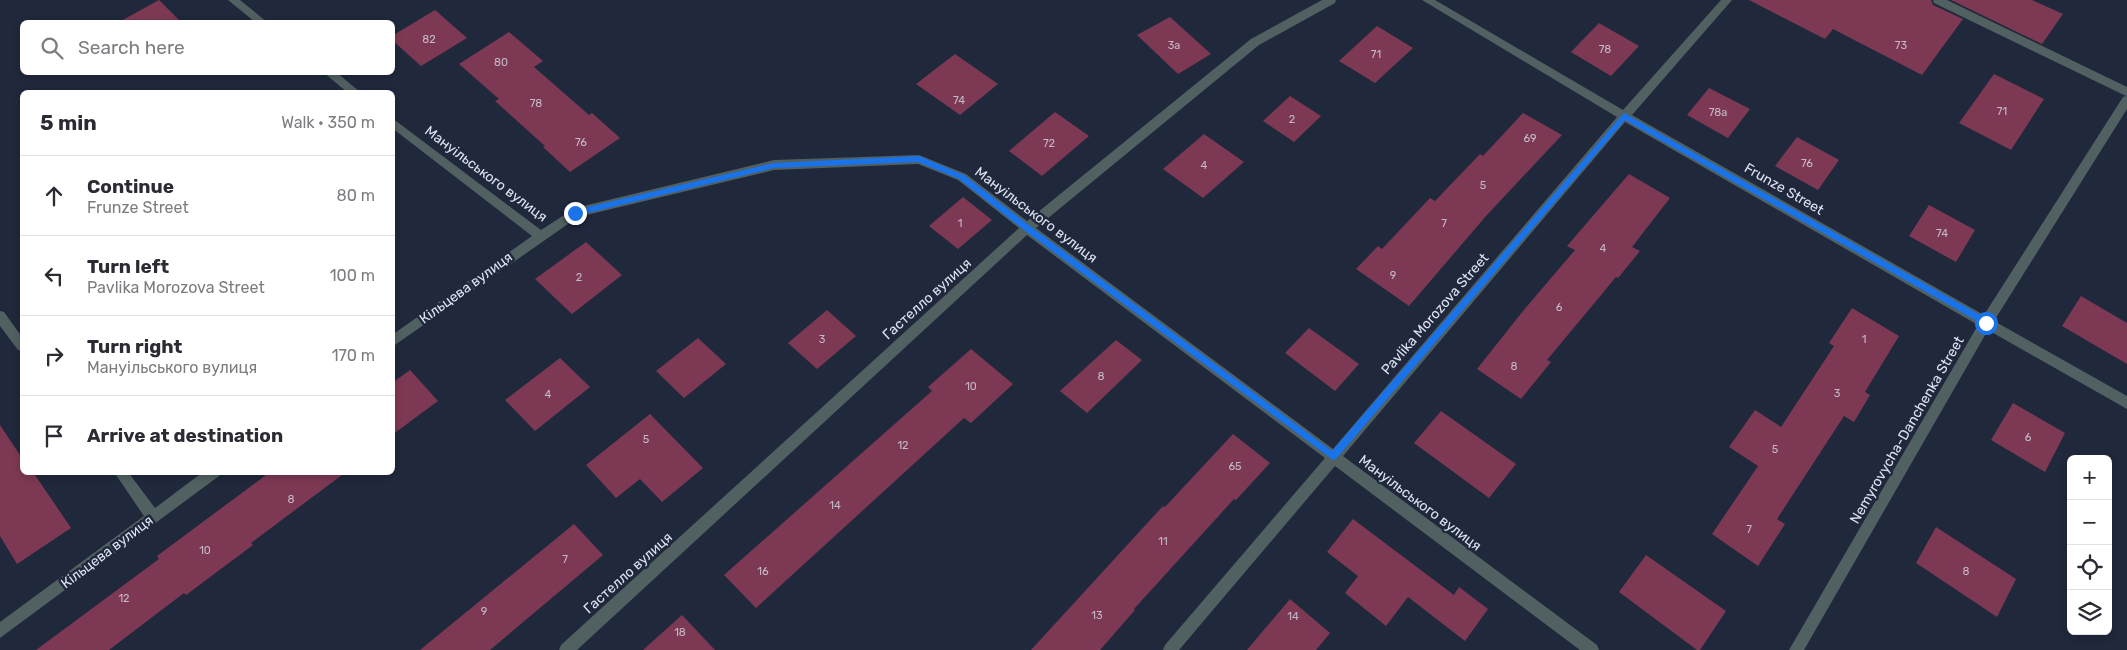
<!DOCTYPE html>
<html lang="en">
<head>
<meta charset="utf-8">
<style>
  body { margin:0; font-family:Rubik,sans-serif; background:#f2f2f3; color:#2b2b33 }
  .controls { position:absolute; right:15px; bottom:15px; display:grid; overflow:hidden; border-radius:8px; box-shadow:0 2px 8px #0003 }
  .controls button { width:45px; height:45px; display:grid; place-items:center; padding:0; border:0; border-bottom:1px solid #e1e1e2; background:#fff; color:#2b2b33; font:25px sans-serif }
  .stop { position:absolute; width:15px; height:15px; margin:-11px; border:4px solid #1a73e8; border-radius:50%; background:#fff }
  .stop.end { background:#1a73e8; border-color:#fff; box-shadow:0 1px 5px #0008 }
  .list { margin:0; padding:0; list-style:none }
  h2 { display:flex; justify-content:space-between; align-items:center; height:65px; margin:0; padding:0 20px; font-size:21px }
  h2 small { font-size:16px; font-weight:400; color:#7c7c81 }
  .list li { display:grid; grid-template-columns:32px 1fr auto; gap:15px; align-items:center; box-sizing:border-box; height:80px; padding:0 20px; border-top:1px solid #e1e1e2 }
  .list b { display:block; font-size:19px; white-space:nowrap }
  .list p { margin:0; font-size:16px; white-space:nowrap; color:#7c7c81 }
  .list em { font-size:16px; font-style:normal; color:#7c7c81 }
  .icon { flex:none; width:28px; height:28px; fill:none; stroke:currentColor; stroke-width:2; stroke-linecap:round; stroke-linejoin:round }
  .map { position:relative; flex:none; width:2127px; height:650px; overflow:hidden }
  .search { position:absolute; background:#fff; box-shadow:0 2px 8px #0003; left:20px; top:20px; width:375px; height:55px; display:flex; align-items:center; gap:12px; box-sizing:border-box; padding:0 18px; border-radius:8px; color:#7c7c81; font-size:19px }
  .panel { position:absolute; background:#fff; box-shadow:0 2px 8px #0003; left:20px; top:90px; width:375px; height:385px; border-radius:8px }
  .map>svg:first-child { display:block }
  .building { fill:#7d3953 }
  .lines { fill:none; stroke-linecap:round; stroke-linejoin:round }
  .minor { fill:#516060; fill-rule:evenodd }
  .route { fill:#1a73e8 }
  .labels { text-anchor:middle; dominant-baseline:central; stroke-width:5; stroke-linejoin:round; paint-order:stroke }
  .number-label { font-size:11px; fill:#c4b8c9 }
  .street-label { font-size:14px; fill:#dce2f0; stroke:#20283c }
</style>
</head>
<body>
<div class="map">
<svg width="2127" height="650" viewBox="0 0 2127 650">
  <rect width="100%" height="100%" fill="#20283c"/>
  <path class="building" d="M159,0L181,22H119Z
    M1749,0H1931L1933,5L1963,19L1922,75L1833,29L1825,39Z
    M1951,0H2032L2063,14L2042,44Z
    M435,10L467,38L421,66L392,40V36Z
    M1170,17L1211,54L1178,74L1137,35Z
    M1599,23L1639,46L1611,76L1571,52Z
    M1377,26L1413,48L1375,83L1339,61Z
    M509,32L543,61L534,67L589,115L592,113L620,138L570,172L543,147L545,146L495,101L499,99L459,64Z
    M955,54L998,84L960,115L916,84Z
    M1994,74L2044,99L2011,150L1959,123Z
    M1709,88L1750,109L1728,138L1687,115Z
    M1290,96L1321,116L1294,142L1263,121Z
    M1055,112L1089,136L1042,176L1009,151Z
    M1523,113L1562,135L1486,216L1409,306L1356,269L1378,246L1382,249L1430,198L1435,201L1480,154L1483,156Z
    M1204,134L1244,162L1203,198L1163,169Z
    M1797,137L1839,160L1818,190L1775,166Z
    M1629,174L1670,198L1632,247L1640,251L1618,278L1616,277L1547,360L1551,362L1521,399L1477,369L1523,311L1575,250L1567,246Z
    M963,197L992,220L958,249L929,226Z
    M1929,205L1975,230L1956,262L1909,236Z
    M586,242L622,275L572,314L535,279Z
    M2081,296L2127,323V364L2062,326Z
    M1852,308L1899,336L1865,392L1870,395L1854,422L1844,416L1777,519L1785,524L1758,566L1712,534L1758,466L1729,447L1755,410L1781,427L1834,346L1829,343Z
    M827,310L856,336L817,369L788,343Z
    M1309,328L1359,364L1335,391L1285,353Z
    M698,338L726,364L684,398L656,371Z
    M1116,340L1142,360L1087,413L1060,391Z
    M971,349L1013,384L971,423L964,418L756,608L724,575L932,391L928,387Z
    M560,358L590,387L535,431L505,400Z
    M410,370L438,401L392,435V383Z
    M2013,403L2065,433L2045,472L1991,440Z
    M1441,411L1516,464L1489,498L1414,443Z
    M650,414L703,468L662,502L640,479L616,498L586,465Z
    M0,425L22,458V472H33L71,528L17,564L0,536Z
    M1233,434L1270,463L1236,500L1234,499L1134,609L1135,610L1100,650H1031L1163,506L1165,507Z
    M270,472H346L251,543L253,545L186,595L184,593L109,650H36L159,559L157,556Z
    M1353,519L1454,595L1459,587L1488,609L1465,641L1408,597L1386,626L1345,593L1358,576L1327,552Z
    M574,524L603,555L490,650H420Z
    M1936,527L2016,579L1997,617L1916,563Z
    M1646,555L1726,611L1700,650H1697L1619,592Z
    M1290,599L1330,633L1316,650H1247Z
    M682,615L715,650H643Z"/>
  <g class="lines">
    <path class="minor" d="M228,0H240L267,22H255Z
      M1322,0H1336L1335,3L1259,45L1036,228L1333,449L1617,117L1422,0H1435L1623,110L1721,0H1732L1632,115L1984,315L2123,97L2126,96L1934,3L1933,0H1947L2127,87V109L1994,321L2127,396V409L1988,330L1804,650H1789L1978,325L1625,122L1343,456L1597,645L1599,650H1580L1335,466L1179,650H1163L1165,645L1325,458L1027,235L577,650H559L561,645L1019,228L958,180L918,164L774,170L578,217L392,347V335L532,236L392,128V118L541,230L575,208L774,160L919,155L966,174L1027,221L1251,39Z
      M323,72H336L360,92H347Z
      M0,311L4,312L22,337V351L18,350L0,326Z
      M114,472H128L155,508L203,472H220L219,476L0,638V622L144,516Z"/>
  </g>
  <path class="route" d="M1624,113L1989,320V325H1984L1625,120L1336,459L1333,460L1024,230L959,179L918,162L774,168L575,216L571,213L575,210L774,163L919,156L964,175L1030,226L1332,451Z"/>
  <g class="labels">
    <g class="number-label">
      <text x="429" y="39">82</text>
      <text x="1174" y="45">3а</text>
      <text x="1901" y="45">73</text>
      <text x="1605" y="49">78</text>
      <text x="1376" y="54">71</text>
      <text x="501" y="62">80</text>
      <text x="959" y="100">74</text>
      <text x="536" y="103">78</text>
      <text x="2002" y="111">71</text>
      <text x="1718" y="112">78а</text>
      <text x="1292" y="119">2</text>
      <text x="1530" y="138">69</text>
      <text x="581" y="142">76</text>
      <text x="1049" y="143">72</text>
      <text x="1807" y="163">76</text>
      <text x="1204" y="165">4</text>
      <text x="1483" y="185">5</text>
      <text x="960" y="223">1</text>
      <text x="1444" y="223">7</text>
      <text x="1942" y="233">74</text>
      <text x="1603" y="248">4</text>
      <text x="1393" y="275">9</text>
      <text x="579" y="277">2</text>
      <text x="1559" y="307">6</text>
      <text x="822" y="339">3</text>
      <text x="1864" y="339">1</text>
      <text x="1514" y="366">8</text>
      <text x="1101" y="376">8</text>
      <text x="971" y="386">10</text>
      <text x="1837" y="393">3</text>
      <text x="548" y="394">4</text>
      <text x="2028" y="437">6</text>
      <text x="646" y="439">5</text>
      <text x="903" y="445">12</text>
      <text x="1775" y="449">5</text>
      <text x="1235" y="466">65</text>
      <text x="291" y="499">8</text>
      <text x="835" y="505">14</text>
      <text x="1749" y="529">7</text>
      <text x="1163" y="541">11</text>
      <text x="205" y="550">10</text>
      <text x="565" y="559">7</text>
      <text x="763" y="571">16</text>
      <text x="1966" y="571">8</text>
      <text x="124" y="598">12</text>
      <text x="484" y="611">9</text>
      <text x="1097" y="615">13</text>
      <text x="1293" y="616">14</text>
      <text x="680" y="632">18</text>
    </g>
    <g class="street-label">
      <text transform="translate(486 174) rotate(37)">Мануільського вулиця</text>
      <text transform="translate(1784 189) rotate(30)">Frunze Street</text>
      <text transform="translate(1036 215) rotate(37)">Мануільського вулиця</text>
      <text transform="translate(466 288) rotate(-36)">Кільцева вулиця</text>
      <text transform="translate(927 299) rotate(-42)">Гастелло вулиця</text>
      <text transform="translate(1435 314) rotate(-49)">Pavlika Morozova Street</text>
      <text transform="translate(1907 430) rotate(-60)">Nemyrovycha-Danchenka Street</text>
      <text transform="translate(1420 503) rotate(37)">Мануільського вулиця</text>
      <text transform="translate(107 552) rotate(-37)">Кільцева вулиця</text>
      <text transform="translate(628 573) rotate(-42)">Гастелло вулиця</text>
    </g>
  </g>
</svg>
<div class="controls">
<button>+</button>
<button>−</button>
<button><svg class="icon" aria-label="locate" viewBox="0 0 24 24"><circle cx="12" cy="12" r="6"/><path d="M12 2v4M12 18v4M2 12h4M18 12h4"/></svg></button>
<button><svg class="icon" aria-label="layers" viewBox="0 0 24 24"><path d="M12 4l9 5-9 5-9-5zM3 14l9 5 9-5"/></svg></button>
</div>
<div class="stop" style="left:1986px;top:323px"></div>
<div class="stop end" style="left:575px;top:213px"></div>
<div class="search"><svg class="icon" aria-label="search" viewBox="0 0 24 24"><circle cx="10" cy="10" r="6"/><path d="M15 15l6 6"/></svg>Search here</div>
<section class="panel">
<h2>5 min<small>Walk · 350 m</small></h2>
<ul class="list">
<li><svg class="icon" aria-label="ahead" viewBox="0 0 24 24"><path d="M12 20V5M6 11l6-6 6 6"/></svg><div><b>Continue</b><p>Frunze Street</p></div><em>80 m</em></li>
<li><svg class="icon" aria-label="left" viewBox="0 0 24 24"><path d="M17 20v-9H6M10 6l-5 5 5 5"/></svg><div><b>Turn left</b><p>Pavlika Morozova Street</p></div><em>100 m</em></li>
<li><svg class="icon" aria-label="right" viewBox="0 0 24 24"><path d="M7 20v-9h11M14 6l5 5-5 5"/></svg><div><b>Turn right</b><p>Мануільського вулиця</p></div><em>170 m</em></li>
<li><svg class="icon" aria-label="arrive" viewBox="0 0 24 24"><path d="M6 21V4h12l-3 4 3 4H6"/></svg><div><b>Arrive at destination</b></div></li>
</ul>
</section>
</div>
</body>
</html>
